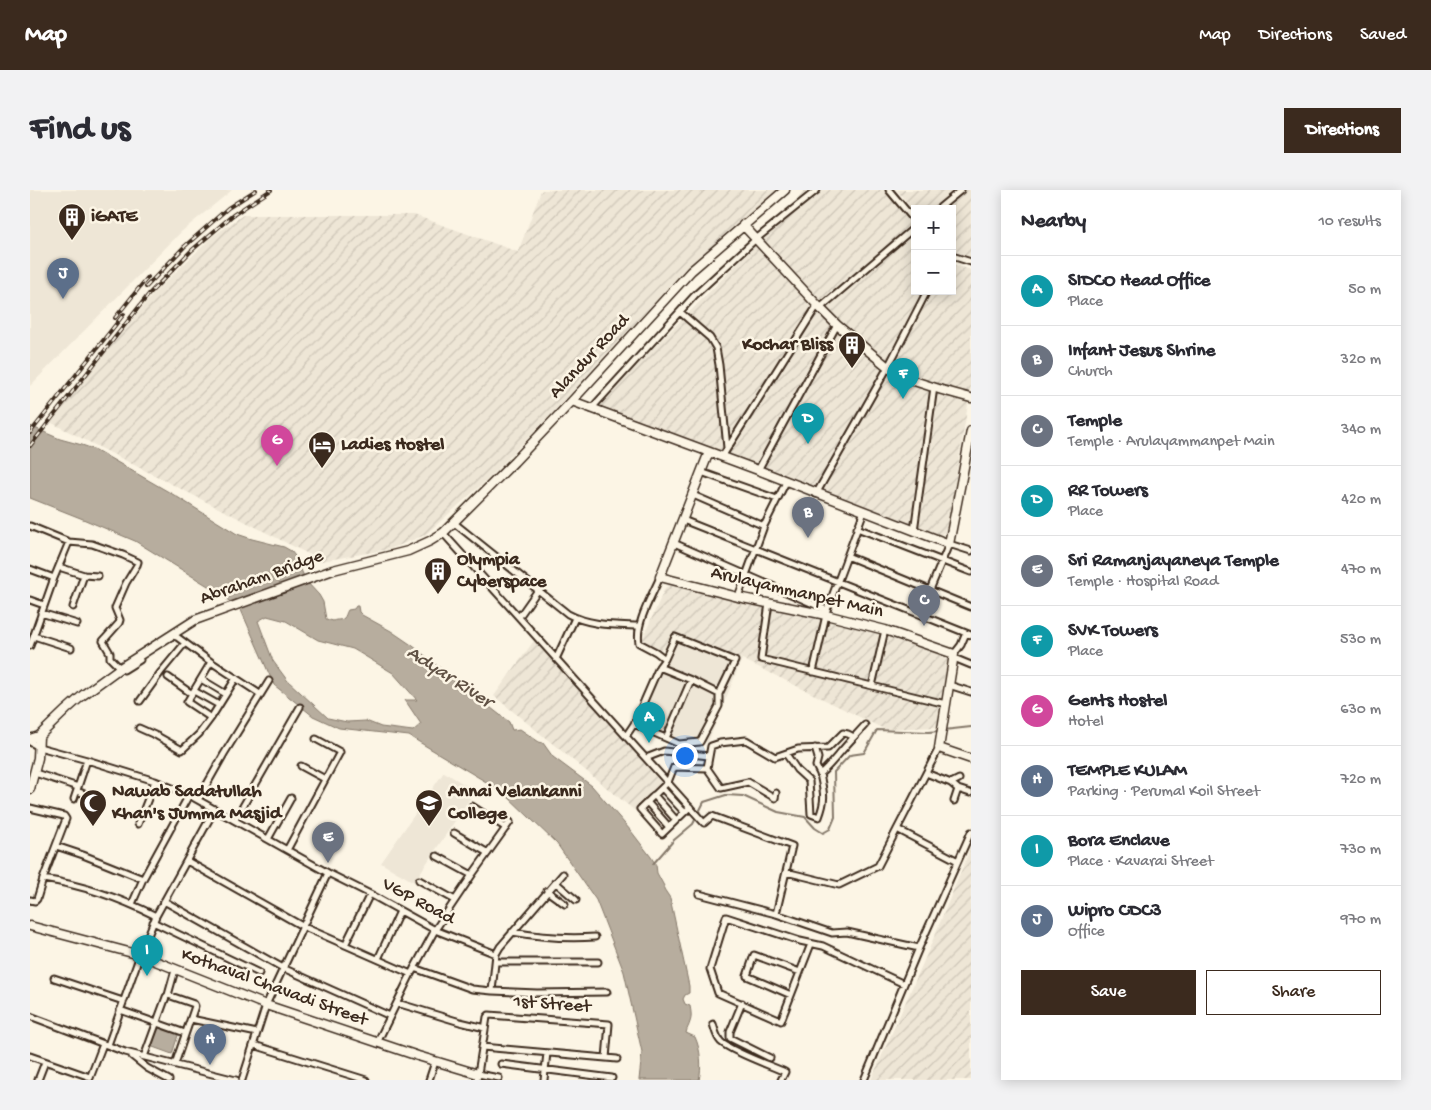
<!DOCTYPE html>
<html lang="en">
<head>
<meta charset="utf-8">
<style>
  body { margin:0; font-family:"Gochi Hand",sans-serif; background:#f2f2f3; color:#2b2b33 }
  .controls { position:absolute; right:15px; top:15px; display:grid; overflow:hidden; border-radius:0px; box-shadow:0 2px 12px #0003 }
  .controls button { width:45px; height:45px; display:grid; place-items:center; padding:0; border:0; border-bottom:1px solid #e1e1e2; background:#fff; color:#2b2b33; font:25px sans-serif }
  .you { position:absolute; left:654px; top:565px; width:18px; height:18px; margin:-12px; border:4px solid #fff; border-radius:50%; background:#1a73e8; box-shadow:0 0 0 8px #1a73e833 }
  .badge { display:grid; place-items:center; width:32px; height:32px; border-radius:50%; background:#3b2a1e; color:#fff; font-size:16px; font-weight:700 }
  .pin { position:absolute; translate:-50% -41px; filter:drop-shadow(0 1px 2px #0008) }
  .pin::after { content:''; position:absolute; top:26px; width:18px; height:15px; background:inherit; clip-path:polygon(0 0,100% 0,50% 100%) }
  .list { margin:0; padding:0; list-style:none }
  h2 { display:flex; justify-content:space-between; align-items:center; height:65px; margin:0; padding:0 20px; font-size:21px }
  h2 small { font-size:16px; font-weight:400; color:#7c7c81 }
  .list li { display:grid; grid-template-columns:32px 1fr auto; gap:15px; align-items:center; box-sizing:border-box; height:70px; padding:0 20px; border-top:1px solid #e1e1e2 }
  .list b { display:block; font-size:19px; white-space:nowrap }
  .list p { margin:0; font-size:16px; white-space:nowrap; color:#7c7c81 }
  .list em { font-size:16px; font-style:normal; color:#7c7c81 }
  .actions { display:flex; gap:10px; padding:15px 20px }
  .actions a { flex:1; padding:11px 0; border:1px solid #3b2a1e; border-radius:0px; text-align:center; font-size:18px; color:#3b2a1e }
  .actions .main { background:#3b2a1e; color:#fff }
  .map { position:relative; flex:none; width:941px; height:890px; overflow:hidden; border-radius:0px }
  header { display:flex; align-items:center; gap:30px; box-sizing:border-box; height:70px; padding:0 25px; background:#3b2a1e; color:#fff }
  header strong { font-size:24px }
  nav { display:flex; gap:28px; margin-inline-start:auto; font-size:18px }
  .intro { display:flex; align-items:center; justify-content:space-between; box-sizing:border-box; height:120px; padding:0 30px }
  h1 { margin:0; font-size:35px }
  .button { padding:12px 22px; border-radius:0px; background:#3b2a1e; color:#fff; font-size:18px; font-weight:700 }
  main { display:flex; gap:30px; padding:0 30px }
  aside { flex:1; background:#fff; border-radius:0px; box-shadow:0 2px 12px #0003 }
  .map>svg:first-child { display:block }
  .built { fill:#eee6d6 }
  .industrial { fill:url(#industrial-furrows) }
  .water { fill:#b7ad9e; stroke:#85796b; fill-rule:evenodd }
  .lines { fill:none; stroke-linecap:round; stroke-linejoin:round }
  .stream { stroke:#85796b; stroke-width:2 }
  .street-casing { stroke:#3b2a1e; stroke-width:9 }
  .secondary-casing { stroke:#3b2a1e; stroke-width:11 }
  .street { stroke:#fcf5e5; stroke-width:5 }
  .secondary { stroke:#fcf5e5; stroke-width:8 }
  .rail-casing { stroke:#3b2a1e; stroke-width:4 }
  .rail { stroke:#fcf5e5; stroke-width:2; stroke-dasharray:5.5; stroke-linecap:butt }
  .labels { text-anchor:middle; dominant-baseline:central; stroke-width:5; stroke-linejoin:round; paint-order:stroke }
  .poi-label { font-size:19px; font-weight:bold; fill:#3b2a1e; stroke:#fcf5e5; text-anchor:start }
  .street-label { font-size:19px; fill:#3b2a1e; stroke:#fcf5e5 }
  .water-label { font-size:20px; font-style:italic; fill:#605144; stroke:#fcf5e5 }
</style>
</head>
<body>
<header>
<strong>Map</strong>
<nav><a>Map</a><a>Directions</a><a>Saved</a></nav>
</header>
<div class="intro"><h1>Find us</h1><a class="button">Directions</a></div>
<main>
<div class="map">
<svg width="941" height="890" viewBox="0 0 941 890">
  <defs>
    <pattern id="industrial-furrows" width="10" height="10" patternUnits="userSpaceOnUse" patternTransform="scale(1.25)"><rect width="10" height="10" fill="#eee6d6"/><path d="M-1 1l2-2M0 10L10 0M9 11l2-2" fill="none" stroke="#cdc5b7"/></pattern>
  </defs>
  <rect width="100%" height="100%" fill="#fcf5e5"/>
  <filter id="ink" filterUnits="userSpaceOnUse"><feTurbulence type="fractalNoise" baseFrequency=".02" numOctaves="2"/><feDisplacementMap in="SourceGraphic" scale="10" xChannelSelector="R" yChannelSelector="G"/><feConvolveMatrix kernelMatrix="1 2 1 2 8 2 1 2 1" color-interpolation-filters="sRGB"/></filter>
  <g filter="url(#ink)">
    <path class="built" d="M0,0H202L151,42L0,196Z
      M641,444L712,469L678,552L651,556L598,535Z
      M414,582L445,601L384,692L351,673Z"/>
    <path class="industrial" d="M513,0H748L652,82L526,219L458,289L395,345L360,359L292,371L20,232L124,103L183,46L213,25H384L488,62L511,1Z
      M775,0H853L885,39V101H922V74L941,80V196L917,342L905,346L573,220L569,213L725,56Z
      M867,0H941V67L922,61V19H885V23Z
      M639,395L913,458L919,469L907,537L854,539L712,469L641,444L633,460L612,450L635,398Z
      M506,448L631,593L604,620L464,506Z
      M941,657V890H841L897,764Z"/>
    <path class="water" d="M0,236L30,249L52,255L66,260L144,305L207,344L222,349L254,357L261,361L265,366L276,391L289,405L293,412L296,429L303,431C307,429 311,431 314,428C316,426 316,423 318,420L324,419L326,416H328L329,422L332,425L361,441L383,456L421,487L424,490L426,496L437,499L444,503L456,514L479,532L482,540L490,539L509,552L513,553L523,567L562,596L601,641L621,667L626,675L627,683L634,696V699L640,708L659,796V803L655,805L653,809L655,814L660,816C661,821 662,827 660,832C659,836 657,838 656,843L665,847C671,860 672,877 669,890H609L612,862L594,782L566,710L527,654L473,602L379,546L309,538L283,526L244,495L211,420L183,399L105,351L53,329L0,308ZM237,426L256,431L288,450L323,459L363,483L387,510H375L391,534L383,541L351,537L336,531L317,532L298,528L257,490L243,471L228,431Z
      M126,835L149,842L142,864L120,856Z"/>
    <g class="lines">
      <path class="stream" d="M914,540L941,537
        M623,674L644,650L663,634L674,612L696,605L713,606L748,622L775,627L785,638L793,643L800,639L805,627L804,582L820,565L834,563L847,540L899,542L909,541"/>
      <g class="street-casing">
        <path id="street" d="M859,0L885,31
          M908,19L931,0
          M922,66L941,72
          M790,118L885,37
          M650,122L680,148L686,158L689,175L697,258
          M561,219L665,105L726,49L787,0
          M692,267L787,116
          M728,280L807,135
          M671,282L747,309
          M786,304L858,177L897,101
          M663,305L734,336
          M653,330L941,445
          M423,332L538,424C560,436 585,435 609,436
          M0,336L39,352L62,354L93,365L108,372L107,375L96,393L85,418L90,430L89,433L73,451L80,463V468L90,478L94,480L110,470
          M827,338L941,382
          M884,341L904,197
          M413,343L674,633L682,626L762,656L746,724
          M644,353L797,420L834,321
          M817,366L941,417
          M29,377L54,385L68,386
          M0,379L24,388
          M708,407L734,336L756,292
          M0,410L14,415
          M739,413L731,469L916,514
          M43,417L54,385
          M11,423L47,434
          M890,424L919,354L941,361
          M489,427L508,400
          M4,446L41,458
          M141,447L143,446L147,447L181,472L230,504
          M0,456L24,388L39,352
          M924,464L931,455L936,443
          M924,468L941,475
          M526,469L545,428
          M181,472L157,512L181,528
          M629,477L661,490L689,504L705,471L645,447L635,469
          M783,482L796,425
          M138,487L162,504
          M171,489L196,504
          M919,495L941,502
          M842,496L855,440
          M164,501L189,515
          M110,511L131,482L155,453
          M604,534L649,554L670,552L689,516V504
          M109,538L127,546L152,560L169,544L181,528L206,488
          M596,546L604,534L629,477L635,469L626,462L609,453C605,433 622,406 630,387
          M824,547L835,535
          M636,548L661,490
          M0,552L9,557L57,570L125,591L159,605L298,683L340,704L405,740L466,764
          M785,558L788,568L786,576L790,584
          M616,568L634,561L679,566
          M271,576L295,589
          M5,583L48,597L47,601L66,609
          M896,583L921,593L928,599
          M921,593L929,589
          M632,598L654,622
          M746,603L745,608L718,592L691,598L677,578L681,556L690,553L716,550L745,567L768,559L798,558L813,543L818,544L824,547C812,559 803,573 790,584C794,603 796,609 789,627L781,624L779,591L767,580L756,564
          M624,605L646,630
          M44,609L57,570
          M168,610L194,564L239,491
          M924,611L928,599L940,603
          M617,612L639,637
          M442,616L476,638
          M660,617L632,644L610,619L638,592L644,577L677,578
          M0,618L34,626L36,629L13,689L7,709L5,711L0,710
          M205,630L270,517
          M108,634L125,591
          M867,639L928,671
          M424,643L458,663
          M238,649L261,608
          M26,656L53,665L113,689
          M257,660L310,562L286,549
          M407,666L442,685
          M157,671L272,736L381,784
          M756,682L809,695L848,676L909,558
          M13,689C52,695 90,708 126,726
          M389,690L425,710
          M525,692L546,710
          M517,701L535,714
          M669,704L746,724L802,743L817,742L889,758
          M134,711L253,778L360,826
          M102,714L113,689L159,605
          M123,732L229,783
          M482,742C510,747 537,749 565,747
          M781,754L751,831L688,803L680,779L696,727L770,751L793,756L874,794
          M315,755L340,704
          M348,769L370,721
          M466,772H568
          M384,778L442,799L462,801L507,803L577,802
          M24,788L93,811
          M462,801L466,764L470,757L533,684
          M138,805L164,814L165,816L145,874
          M761,805L717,786L724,765L770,782
          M367,813L430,832L455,838
          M712,813L700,842V848L740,868
          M90,820L155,843
          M0,826L95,862L206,890
          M161,829L227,843
          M683,834C685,840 686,847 691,852C702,862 739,875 755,882L751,890
          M347,853L381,784L405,740L442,685L480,632
          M78,855L110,765L126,726L185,619
          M224,855L336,890
          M452,857L587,869
          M0,866L60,887
          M102,866L117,878L139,890
          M114,867L136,807L138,805L145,780
          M471,874L582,888
          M448,884L469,888
          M60,888L73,854
          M8,890L15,872
          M212,890L236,815L298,683
          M399,890L405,872
          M447,890L457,827L459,825L579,834L576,868
          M514,890L517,863
          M834,890L889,758L941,642"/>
      </g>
      <g class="secondary-casing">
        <path id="secondary" d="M713,35L790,118L807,135L858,177L884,191L912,200L941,208
          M542,211L728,280L919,354L941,241
          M679,262L630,387L708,407L796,425L855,440L924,464L909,558L941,569
          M0,549L9,546L36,520L53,505L90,478L165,430L303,380L378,361L400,351L413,343L484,272L542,211L661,81L755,0
          M0,599L8,568L9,546
          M0,736L110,765L236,815L388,866L448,884"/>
      </g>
      <use href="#street" class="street"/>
      <use href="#secondary" class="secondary"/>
      <g class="rail-casing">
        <path id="rail" d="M116,97L154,57L198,18L226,0
          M85,128L109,98L118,87
          M0,243L94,124
          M0,256L119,104L161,61L203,25L241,0"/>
      </g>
      <use href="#rail" class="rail"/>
    </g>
  </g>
  <defs>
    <g id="building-pin" transform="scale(1.4375)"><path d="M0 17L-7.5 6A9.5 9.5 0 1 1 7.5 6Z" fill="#3b2a1e" stroke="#fcf5e5"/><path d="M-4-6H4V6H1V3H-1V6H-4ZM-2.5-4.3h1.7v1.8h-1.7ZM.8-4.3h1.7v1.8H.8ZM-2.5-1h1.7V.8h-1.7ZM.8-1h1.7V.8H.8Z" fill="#fff"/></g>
    <g id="hotel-pin" transform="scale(1.4375)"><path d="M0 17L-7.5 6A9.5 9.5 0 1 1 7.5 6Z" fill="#3b2a1e" stroke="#fcf5e5"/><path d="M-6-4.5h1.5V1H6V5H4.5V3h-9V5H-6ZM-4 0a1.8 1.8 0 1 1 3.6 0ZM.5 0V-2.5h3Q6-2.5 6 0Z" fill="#fff"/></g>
    <g id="mosque-pin" transform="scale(1.4375)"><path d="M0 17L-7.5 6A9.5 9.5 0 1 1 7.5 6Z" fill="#3b2a1e" stroke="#fcf5e5"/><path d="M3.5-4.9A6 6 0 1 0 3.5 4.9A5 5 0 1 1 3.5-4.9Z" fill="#fff"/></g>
    <g id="university-pin" transform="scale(1.4375)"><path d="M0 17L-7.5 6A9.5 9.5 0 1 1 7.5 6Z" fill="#3b2a1e" stroke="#fcf5e5"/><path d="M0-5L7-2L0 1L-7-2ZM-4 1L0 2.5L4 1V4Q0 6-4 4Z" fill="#fff"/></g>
  </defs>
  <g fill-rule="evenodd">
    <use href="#building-pin" x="42" y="27"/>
    <use href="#building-pin" x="822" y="155"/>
    <use href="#hotel-pin" x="292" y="255"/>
    <use href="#building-pin" x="408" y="381"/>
    <use href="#mosque-pin" x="63" y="613"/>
    <use href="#university-pin" x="399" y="613"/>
  </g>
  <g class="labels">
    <g class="poi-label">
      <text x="61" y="27">iGATE</text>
      <text x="803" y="155" text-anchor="end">Kochar Bliss</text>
      <text x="311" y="255">Ladies Hostel</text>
      <text x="427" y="370">Olympia<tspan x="427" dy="22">Cyberspace</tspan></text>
      <text x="82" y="602">Nawab Sadatullah<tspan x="82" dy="22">Khan's Jumma Masjid</tspan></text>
      <text x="418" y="602">Annai Velankanni<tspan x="418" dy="22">College</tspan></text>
    </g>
    <g class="street-label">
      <text transform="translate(560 167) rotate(-47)">Alandur Road</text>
      <text transform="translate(232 388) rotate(-20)">Abraham Bridge</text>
      <text transform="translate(767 403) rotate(13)">Arulayammanpet Main</text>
      <text transform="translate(388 712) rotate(28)">VGP Road</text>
      <text transform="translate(244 798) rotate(20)">Kothaval Chavadi Street</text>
      <text transform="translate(522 815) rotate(4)">1st Street</text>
    </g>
    <g class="water-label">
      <text transform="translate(419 488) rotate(33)">Adyar River</text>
    </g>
  </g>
</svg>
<div class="controls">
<button>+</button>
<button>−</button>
</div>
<div class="you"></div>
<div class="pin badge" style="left:619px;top:553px;background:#0f9aa8">A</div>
<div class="pin badge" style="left:778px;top:348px;background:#6b7280">B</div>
<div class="pin badge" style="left:894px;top:436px;background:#6b7280">C</div>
<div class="pin badge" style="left:778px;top:254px;background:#0f9aa8">D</div>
<div class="pin badge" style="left:298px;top:673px;background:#6b7280">E</div>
<div class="pin badge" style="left:873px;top:209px;background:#0f9aa8">F</div>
<div class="pin badge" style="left:247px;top:276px;background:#d1479c">G</div>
<div class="pin badge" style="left:180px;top:875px;background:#5c6f8a">H</div>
<div class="pin badge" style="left:117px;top:786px;background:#0f9aa8">I</div>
<div class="pin badge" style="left:33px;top:109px;background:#5c6f8a">J</div>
</div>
<aside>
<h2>Nearby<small>10 results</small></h2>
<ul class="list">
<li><span class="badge" style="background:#0f9aa8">A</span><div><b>SIDCO Head Office</b><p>Place</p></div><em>50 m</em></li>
<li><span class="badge" style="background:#6b7280">B</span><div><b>Infant Jesus Shrine</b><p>Church</p></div><em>320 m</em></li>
<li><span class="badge" style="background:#6b7280">C</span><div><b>Temple</b><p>Temple · Arulayammanpet Main</p></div><em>340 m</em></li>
<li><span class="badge" style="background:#0f9aa8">D</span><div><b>RR Towers</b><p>Place</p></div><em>420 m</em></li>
<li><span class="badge" style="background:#6b7280">E</span><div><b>Sri Ramanjayaneya Temple</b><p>Temple · Hospital Road</p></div><em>470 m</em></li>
<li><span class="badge" style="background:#0f9aa8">F</span><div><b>SVK Towers</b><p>Place</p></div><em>530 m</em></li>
<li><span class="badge" style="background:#d1479c">G</span><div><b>Gents Hostel</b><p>Hotel</p></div><em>630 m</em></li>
<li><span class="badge" style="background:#5c6f8a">H</span><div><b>TEMPLE KULAM</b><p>Parking · Perumal Koil Street</p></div><em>720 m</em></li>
<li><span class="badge" style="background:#0f9aa8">I</span><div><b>Bora Enclave</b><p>Place · Kavarai Street</p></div><em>730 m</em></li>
<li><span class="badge" style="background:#5c6f8a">J</span><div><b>Wipro CDC3</b><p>Office</p></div><em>970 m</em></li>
</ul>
<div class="actions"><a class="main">Save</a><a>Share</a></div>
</aside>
</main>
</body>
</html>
